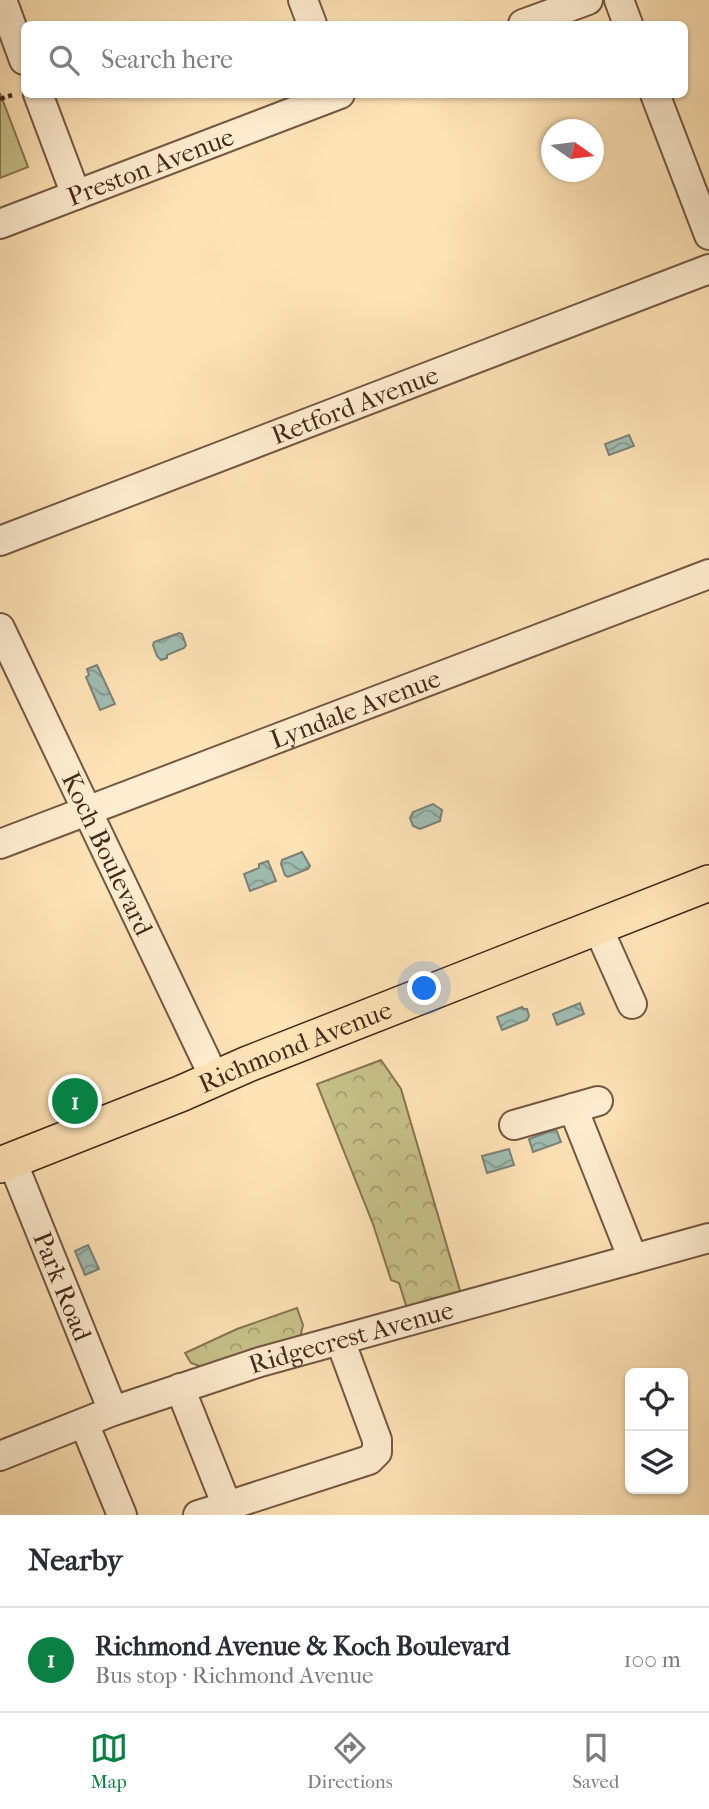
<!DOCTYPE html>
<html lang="en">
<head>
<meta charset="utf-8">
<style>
  body { margin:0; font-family:"IM FELL French Canon",serif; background:#f2f2f3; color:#2b2b33 }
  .controls { position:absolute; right:21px; bottom:21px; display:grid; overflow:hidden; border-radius:10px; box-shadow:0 2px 5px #0004 }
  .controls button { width:63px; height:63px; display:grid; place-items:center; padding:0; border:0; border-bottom:2px solid #e1e1e2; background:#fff; color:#2b2b33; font:35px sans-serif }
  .compass { position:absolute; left:541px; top:119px; width:63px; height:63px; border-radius:50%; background:#fff; box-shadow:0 2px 5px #0004; rotate:104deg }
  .you { position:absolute; left:425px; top:989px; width:24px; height:24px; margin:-18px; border:5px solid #fff; border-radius:50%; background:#1a73e8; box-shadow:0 0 0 10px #1a73e833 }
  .badge { display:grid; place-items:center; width:46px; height:46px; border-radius:50%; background:#0b8043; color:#fff; font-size:23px; font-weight:700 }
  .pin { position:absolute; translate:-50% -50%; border:4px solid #fff; box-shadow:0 2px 7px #0006 }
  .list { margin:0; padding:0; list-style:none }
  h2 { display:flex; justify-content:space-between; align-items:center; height:91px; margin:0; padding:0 28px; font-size:30px }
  h2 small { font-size:23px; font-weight:400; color:#7c7c81 }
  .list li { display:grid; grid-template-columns:46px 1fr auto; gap:21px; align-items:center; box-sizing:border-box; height:105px; padding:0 28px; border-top:2px solid #e1e1e2 }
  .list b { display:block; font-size:26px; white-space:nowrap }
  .list p { margin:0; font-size:23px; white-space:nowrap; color:#7c7c81 }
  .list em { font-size:23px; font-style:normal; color:#7c7c81 }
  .icon { flex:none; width:38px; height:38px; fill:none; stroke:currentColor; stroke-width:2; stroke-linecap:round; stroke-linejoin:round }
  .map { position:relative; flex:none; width:709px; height:1515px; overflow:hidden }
  .search { position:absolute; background:#fff; box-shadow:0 2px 5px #0004; left:21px; right:21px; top:21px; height:77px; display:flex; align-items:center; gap:18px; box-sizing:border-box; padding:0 24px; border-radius:10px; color:#7c7c81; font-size:26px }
  .sheet { height:196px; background:#fff }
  nav { display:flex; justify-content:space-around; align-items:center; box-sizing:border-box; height:98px; border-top:2px solid #e1e1e2; background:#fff; font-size:19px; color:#7c7c81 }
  nav a { display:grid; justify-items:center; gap:4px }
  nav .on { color:#0b8043 }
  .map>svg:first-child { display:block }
  .forest { fill:url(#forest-crowns); stroke:#877452; stroke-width:2 }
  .park { fill:#c7c189; stroke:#877452; stroke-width:2 }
  .water { fill:url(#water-waves); stroke:#7c8176; stroke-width:2 }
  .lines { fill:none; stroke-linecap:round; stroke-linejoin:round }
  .minor-casing { stroke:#755742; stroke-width:32 }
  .major-casing { stroke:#47281b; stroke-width:38 }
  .path { stroke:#47281b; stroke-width:4.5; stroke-dasharray:5 3.5; stroke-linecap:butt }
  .minor { stroke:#feedd0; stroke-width:28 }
  .major { stroke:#fee3b6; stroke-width:35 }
  .labels { text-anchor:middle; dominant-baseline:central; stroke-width:5; stroke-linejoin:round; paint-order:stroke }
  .street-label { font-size:26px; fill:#47281b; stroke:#feedd0 }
</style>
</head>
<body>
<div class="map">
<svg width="709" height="1515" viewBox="0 0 709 1515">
  <defs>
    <pattern id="forest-crowns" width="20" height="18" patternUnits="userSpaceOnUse" patternTransform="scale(1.75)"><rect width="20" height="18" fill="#c7c189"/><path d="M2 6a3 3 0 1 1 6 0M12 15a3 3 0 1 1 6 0" fill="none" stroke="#a39d6f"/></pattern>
    <pattern id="water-waves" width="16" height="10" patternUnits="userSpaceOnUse" patternTransform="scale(1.75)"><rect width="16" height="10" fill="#a0bdb2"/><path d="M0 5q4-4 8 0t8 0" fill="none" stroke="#849a90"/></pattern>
  </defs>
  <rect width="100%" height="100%" fill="#fee3b6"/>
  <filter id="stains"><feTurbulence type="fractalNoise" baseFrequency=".00286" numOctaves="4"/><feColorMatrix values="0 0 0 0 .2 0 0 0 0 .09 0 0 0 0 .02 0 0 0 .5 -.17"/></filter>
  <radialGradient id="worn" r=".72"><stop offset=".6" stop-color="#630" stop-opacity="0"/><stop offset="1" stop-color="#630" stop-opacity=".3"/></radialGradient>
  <path class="forest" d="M381,1060L401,1089L461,1294L409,1315L399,1283L391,1280L373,1224L317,1084Z
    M297,1308L303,1325L300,1338L205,1368L191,1363L185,1353L237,1329Z"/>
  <path class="park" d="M0,93L28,167L0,178Z"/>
  <path class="water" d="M629,435L634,446L609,455L605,444Z
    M179,633L182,634L186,645L184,648L167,655V658L161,660L157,656L153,645L154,642Z
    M97,665L115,704L100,710L86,677L89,675L87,669Z
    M433,804L442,810L440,821L420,829L413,826L410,818L413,812Z
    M302,852L310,866L308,869L288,877L285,875L281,864L282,860Z
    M268,861L276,881L250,891L244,874L259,868V864Z
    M580,1003L584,1014L557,1025L553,1014Z
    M522,1007L524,1009H527L529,1016L527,1020L502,1030L497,1017Z
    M556,1129L561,1142L533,1152L529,1139Z
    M509,1149L514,1165L487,1173L482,1156Z
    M88,1245L99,1269L85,1275L75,1251Z"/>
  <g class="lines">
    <g class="minor-casing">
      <g id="minor">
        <path d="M2,0L24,60"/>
        <path d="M303,0L312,24"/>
        <path d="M619,0L628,24"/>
        <path d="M523,24L588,0"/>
        <path d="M38,94L76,195"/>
        <path d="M655,94L709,235"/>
        <path id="s1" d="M0,224L340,94"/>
        <path id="s2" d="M0,541L709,269"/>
        <path id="s3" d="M0,628L215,1079"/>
        <path id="s4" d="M0,844L709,574"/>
        <path d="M598,928L632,1004"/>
        <path d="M573,1108L633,1259"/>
        <path d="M514,1125L598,1101"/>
        <path id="s5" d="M12,1161L113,1411"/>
        <path d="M180,1388L227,1506L369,1460L377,1452V1440L340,1340"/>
        <path d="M84,1423L122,1515"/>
        <path id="s6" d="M0,1456L113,1411L260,1362L709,1238"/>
        <path d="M198,1515L227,1506"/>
      </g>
    </g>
    <g class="major-casing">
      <g id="major">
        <path id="s7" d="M0,1165L180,1094L248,1064L709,883"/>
      </g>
    </g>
    <path class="path" d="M0,99L12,95"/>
    <use href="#minor" class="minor"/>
    <use href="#major" class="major"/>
  </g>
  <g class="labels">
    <g class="street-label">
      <text stroke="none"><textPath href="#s1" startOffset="161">Preston Avenue</textPath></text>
      <text stroke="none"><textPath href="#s2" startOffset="380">Retford Avenue</textPath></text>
      <text stroke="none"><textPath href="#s4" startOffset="380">Lyndale Avenue</textPath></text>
      <text stroke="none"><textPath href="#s3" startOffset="250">Koch Boulevard</textPath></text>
      <text stroke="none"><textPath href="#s7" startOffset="318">Richmond Avenue</textPath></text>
      <text stroke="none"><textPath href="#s5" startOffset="135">Park Road</textPath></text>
      <text stroke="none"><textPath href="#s6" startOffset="371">Ridgecrest Avenue</textPath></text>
    </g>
  </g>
  <rect width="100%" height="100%" filter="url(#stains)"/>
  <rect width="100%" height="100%" fill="url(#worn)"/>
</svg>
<div class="controls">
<button><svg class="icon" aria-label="locate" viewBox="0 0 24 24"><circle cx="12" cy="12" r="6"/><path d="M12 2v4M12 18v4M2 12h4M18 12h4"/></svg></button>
<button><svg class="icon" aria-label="layers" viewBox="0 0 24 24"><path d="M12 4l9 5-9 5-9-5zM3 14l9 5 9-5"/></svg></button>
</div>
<svg class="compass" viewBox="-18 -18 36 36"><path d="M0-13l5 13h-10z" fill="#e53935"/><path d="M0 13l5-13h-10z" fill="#7c7c81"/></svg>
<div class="you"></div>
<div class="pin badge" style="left:75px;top:1101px">1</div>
<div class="search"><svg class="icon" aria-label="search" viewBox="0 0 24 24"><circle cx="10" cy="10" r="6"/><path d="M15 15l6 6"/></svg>Search here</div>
</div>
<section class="sheet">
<h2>Nearby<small></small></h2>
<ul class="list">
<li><span class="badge">1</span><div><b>Richmond Avenue &amp; Koch Boulevard</b><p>Bus stop · Richmond Avenue</p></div><em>100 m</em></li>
</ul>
</section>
<nav>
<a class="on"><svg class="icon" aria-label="map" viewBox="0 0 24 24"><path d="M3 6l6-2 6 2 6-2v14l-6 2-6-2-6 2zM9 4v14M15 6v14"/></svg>Map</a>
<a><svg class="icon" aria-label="directions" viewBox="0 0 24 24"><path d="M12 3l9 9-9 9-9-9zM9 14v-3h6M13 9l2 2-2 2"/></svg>Directions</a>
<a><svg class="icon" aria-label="saved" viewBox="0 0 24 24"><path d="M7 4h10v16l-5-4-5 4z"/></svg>Saved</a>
</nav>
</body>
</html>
